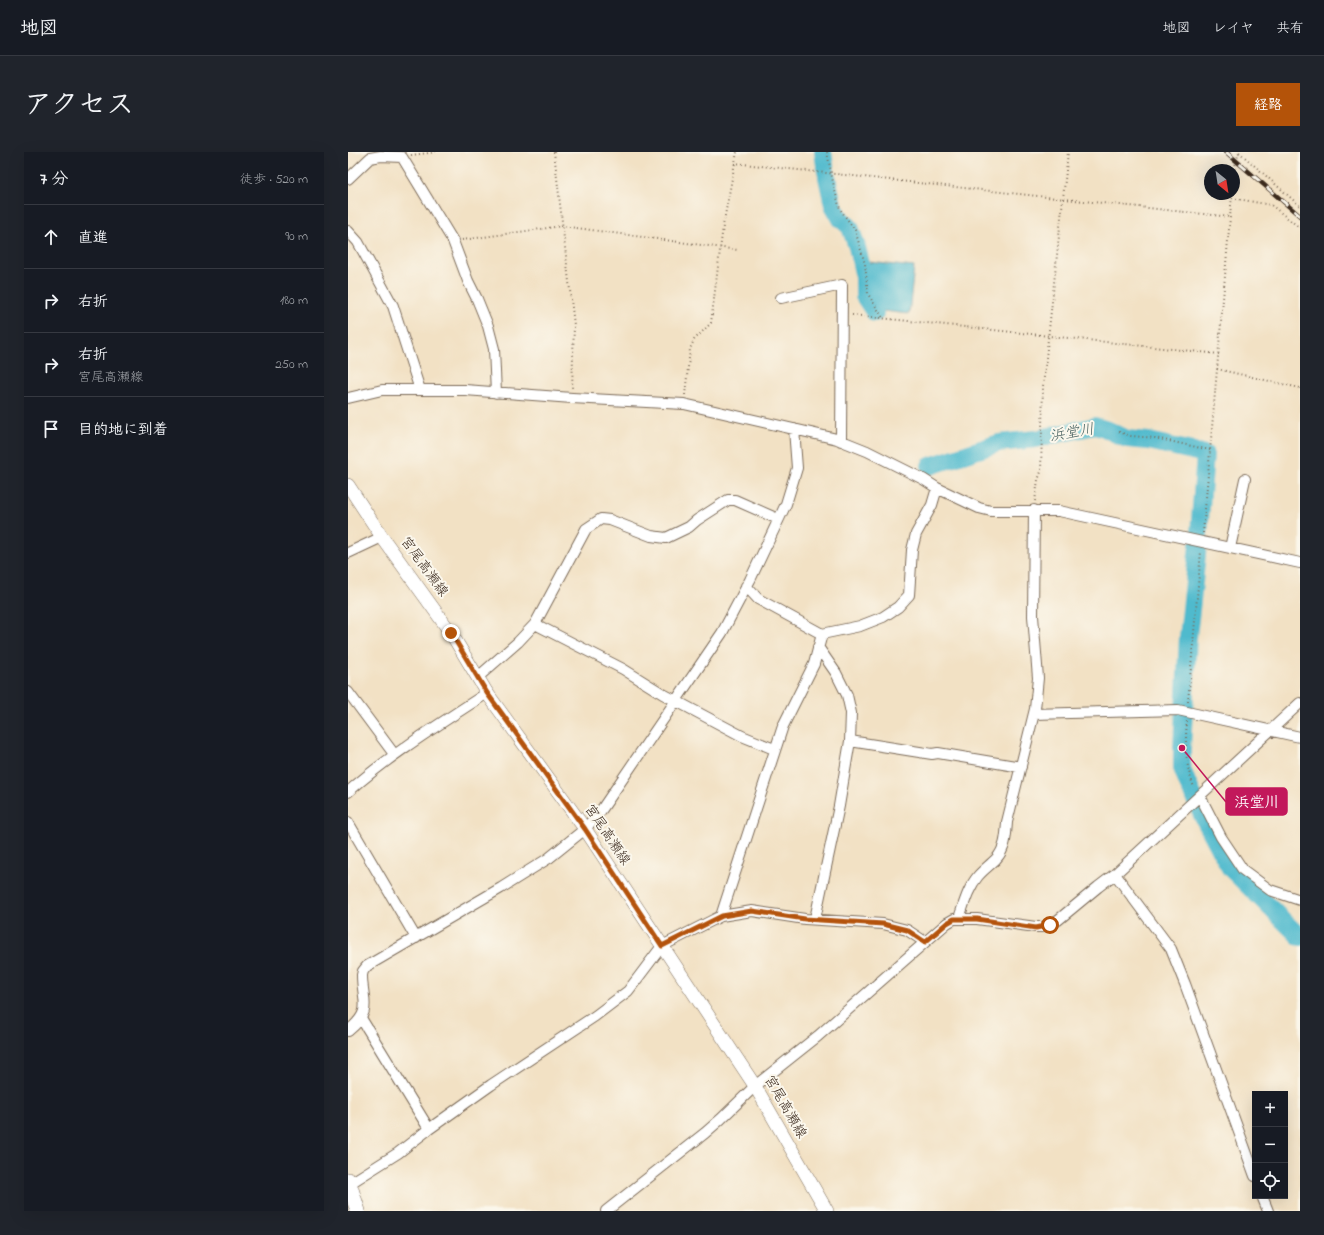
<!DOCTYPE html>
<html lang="ja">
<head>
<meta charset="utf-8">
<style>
  body { margin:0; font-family:"Indie Flower","Klee One",sans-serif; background:#20242c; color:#f1f3f6 }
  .controls { position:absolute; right:12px; bottom:12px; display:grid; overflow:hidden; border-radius:0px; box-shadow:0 4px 16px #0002 }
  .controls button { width:36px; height:36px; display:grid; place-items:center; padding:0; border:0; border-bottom:1px solid #363941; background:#171b24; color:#f1f3f6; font:20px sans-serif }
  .compass { position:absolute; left:856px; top:12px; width:36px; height:36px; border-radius:50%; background:#171b24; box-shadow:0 4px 16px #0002; rotate:150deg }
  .stop { position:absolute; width:12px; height:12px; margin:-9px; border:3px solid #b45309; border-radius:50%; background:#fff }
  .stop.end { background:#b45309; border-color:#fff; box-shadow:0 1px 4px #0008 }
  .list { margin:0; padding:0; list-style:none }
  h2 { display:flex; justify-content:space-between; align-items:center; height:52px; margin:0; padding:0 16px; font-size:17px }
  h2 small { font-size:13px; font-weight:400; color:#9ea1a6 }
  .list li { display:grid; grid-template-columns:26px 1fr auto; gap:12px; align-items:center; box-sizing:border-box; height:64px; padding:0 16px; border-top:1px solid #363941 }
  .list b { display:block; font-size:15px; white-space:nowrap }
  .list p { margin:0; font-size:13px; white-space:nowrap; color:#9ea1a6 }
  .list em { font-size:13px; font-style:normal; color:#9ea1a6 }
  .icon { flex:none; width:22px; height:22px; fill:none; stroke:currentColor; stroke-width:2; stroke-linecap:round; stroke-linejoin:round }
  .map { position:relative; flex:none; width:952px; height:1059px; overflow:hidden; border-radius:0px }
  header { display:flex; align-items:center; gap:24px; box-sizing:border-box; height:56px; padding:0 20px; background:#171b24; border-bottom:1px solid #363941 }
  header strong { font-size:19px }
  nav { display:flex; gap:22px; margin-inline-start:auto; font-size:14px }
  .intro { display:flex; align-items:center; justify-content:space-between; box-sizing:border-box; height:96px; padding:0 24px }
  h1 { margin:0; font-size:28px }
  .button { padding:10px 18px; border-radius:0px; background:#b45309; color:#fff; font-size:14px; font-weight:700 }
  main { display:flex; gap:24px; padding:0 24px }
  aside { flex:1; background:#171b24; border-radius:0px; box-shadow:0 4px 16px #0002 }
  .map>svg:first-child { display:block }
  .water { fill:#50bacd; stroke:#467276 }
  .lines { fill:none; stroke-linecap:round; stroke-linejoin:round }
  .river { stroke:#50bacd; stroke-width:18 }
  .minor-casing { stroke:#7b6a58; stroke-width:12 }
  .major-casing { stroke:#7b6a58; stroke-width:14 }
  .highway-casing { stroke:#7b6a58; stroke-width:16 }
  .path { stroke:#7b6a58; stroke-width:2; stroke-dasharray:1 3; stroke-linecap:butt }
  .minor { stroke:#fff; stroke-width:10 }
  .major { stroke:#fff; stroke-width:13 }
  .highway { stroke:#fff; stroke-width:15 }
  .rail-casing { stroke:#3b2a1e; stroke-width:4.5 }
  .rail { stroke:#fbf7ec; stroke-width:3; stroke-dasharray:9; stroke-linecap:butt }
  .route { stroke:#b45309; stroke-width:5 }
  .labels { text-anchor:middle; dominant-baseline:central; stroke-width:4; stroke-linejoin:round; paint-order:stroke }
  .street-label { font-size:14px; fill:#3b2a1e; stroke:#fbf7ec }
  .water-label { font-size:15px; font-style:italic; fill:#425c5b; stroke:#fbf7ec }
  .leader { fill:none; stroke:#c2185b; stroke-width:1.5 }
  .callout-dot { fill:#c2185b; stroke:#fbf7ec; stroke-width:1.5 }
  .callout { fill:#c2185b; stroke:#c2185b; stroke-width:1.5 }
  .callout-label { font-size:15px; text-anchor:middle; font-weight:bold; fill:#fff }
</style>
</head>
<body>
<header>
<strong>地図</strong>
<nav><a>地図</a><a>レイヤ</a><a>共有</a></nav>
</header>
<div class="intro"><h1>アクセス</h1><a class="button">経路</a></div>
<main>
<aside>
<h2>7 分<small>徒歩 · 520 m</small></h2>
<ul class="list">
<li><svg class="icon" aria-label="ahead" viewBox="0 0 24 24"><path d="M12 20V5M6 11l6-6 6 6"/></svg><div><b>直進</b></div><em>90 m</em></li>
<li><svg class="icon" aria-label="right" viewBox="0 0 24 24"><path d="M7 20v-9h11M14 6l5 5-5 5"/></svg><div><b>右折</b></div><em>180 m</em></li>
<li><svg class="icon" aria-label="right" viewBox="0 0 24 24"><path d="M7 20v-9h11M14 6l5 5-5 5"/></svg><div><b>右折</b><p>宮尾高瀬線</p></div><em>250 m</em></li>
<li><svg class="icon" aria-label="arrive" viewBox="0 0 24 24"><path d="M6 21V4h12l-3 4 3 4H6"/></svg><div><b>目的地に到着</b></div></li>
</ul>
</aside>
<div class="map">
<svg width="952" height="1059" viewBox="0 0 952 1059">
  <rect width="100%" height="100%" fill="#fbf7ec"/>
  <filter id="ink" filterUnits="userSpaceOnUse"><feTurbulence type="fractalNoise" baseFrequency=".025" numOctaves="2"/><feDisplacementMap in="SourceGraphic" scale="8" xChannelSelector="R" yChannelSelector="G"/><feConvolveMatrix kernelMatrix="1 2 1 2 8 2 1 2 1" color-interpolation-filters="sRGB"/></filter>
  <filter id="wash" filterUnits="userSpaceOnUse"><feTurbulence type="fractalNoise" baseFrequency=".012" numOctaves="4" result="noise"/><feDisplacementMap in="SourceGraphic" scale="16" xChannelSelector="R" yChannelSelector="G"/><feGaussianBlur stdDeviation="0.9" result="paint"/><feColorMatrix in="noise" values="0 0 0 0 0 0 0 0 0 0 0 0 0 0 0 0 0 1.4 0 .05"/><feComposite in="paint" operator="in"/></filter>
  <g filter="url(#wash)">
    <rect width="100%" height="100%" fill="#f2e1c4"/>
    <path class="water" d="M521,110L566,115L561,162L535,159L522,139Z"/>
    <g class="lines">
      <path class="river" d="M475,0L478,20
        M479,25L485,53L493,67L502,75L509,95L516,125V144L527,161
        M582,314L651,291L688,287L747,274L760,278L779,287L801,289L857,302L851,382
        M850,393L840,485L834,596V616L839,630L855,665L882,716L952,785"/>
    </g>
  </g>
  <g filter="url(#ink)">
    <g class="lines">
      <g class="minor-casing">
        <path id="minor" d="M0,27L22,6L33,4L54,5L105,89L120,129L129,147L140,174L146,197L148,241
          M0,79L10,90L45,154L72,238
          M433,146L494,133L493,289
          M0,246L34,238H117L224,246L336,252L489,287L519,299L575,327L589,336L631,356L643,359H711L952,411
          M882,396L897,327
          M0,401L34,385
          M398,434L410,447L474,482L512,474L535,465L550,455L561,443L564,398L568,382L584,353L589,336
          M187,472L275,517L315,542L394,584L426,597
          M130,525L170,490L187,472L238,377L253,367L262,368L303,384L318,386L341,375L349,368L380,348H387L430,367
          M0,540L46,602
          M686,562L830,558L952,585
          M502,589L584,602L590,601L673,615
          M0,640C43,602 92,572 139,541
          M852,644L873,685L895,718L922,738L952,748
          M0,670L68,786
          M767,722L823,797L837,832L907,1024
          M373,764L435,574L466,512L474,482
          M611,766C616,752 620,736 630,724C635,718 642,713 648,707C658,696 658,683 659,670L687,557L690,526L685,464L686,358
          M467,767L491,654L502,589L503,561L499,543L488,521L470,495
          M13,866L81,977
          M0,879C26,858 14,850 14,823L15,819L19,814L153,736L201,706L237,677L254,657L374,481L402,428L438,352L449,316L446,277
          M1,1032L50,1001L81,977L143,933L247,864L280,839L314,794L373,764L404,759L457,767L535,772L559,778L577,790
          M914,1044L920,1059
          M258,1059L357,981L373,967L407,934L470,884L599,771L606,767H629L688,775H695L710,768L750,735L767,722L952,551"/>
      </g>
      <g class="major-casing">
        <path id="major" d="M0,333L34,385L103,481L139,541L237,677L407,934L479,1059"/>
      </g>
      <g class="highway-casing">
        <path id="highway" d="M0,1028L10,1059"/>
      </g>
      <path class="path" d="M206,0L226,173L224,237
        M479,0L486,35L492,57L507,78L517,112L520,142L535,166
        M891,0L952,54
        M63,3L89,0
        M386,11L883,65
        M886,25L887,14L891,0
        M884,46L923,53L952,76
        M114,88L214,74L390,98
        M504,163L871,202
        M869,217L952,236
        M337,243L342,197L346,188L363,171L375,74L389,0
        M771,280L783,284L807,286L862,298
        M687,349L690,328L693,320L695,234L720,0
        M855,381L884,42
        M840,550L853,399
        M839,569C837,592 837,613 846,635"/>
      <use href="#minor" class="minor"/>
      <use href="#major" class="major"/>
      <use href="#highway" class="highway"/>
      <g class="rail-casing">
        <path id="rail" d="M878,0L952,64"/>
      </g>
      <use href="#rail" class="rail"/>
    </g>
  </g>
  <g class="lines" filter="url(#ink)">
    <path class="route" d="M103,481L139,541L237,677L314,794L374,764L404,759L457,767L535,772L559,778L577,790L599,771L606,767H629L688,776L702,773"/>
  </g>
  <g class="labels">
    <g class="street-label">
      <text transform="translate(76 415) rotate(54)">宮尾高瀬線</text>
      <text transform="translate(259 683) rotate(56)">宮尾高瀬線</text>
      <text transform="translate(437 955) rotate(60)">宮尾高瀬線</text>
    </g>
    <g class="water-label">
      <text transform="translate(724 281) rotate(-10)">浜堂川</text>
    </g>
  </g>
  <path class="leader" d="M834 596L878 650"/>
  <circle class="callout-dot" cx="834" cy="596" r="4"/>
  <rect class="callout" x="878" y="636" width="61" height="27" rx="4"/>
  <g class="callout-label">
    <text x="909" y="655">浜堂川</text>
  </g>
</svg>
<div class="controls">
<button>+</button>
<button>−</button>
<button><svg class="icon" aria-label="locate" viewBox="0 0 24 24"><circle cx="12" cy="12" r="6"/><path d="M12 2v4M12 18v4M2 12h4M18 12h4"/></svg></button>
</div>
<svg class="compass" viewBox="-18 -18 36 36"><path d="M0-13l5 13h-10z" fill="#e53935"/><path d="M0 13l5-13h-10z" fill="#9ea1a6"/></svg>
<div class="stop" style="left:702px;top:773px"></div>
<div class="stop end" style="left:103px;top:481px"></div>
</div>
</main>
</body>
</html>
